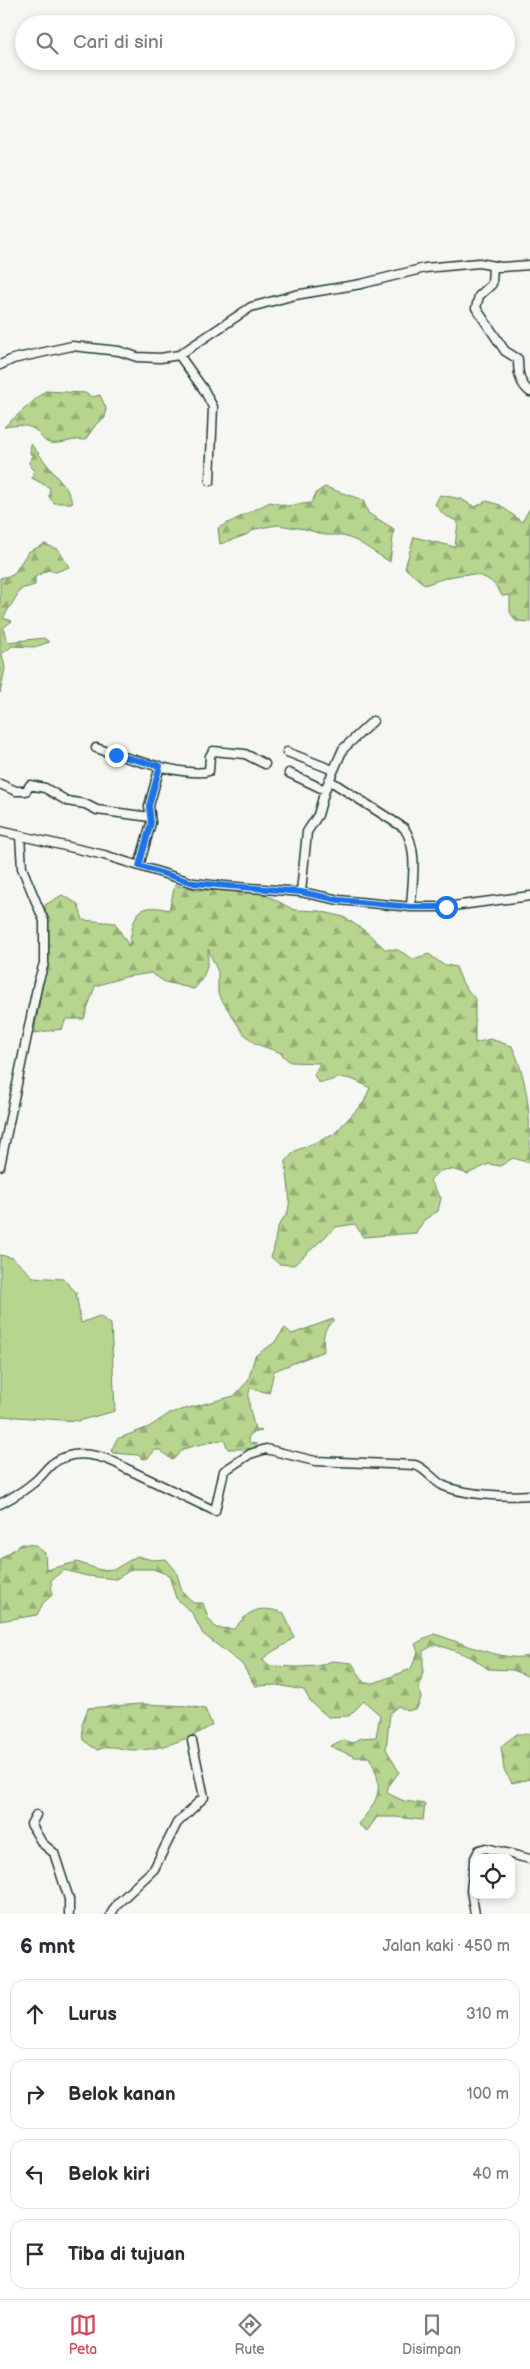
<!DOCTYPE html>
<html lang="id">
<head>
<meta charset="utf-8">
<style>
  body { margin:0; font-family:"Balsamiq Sans",sans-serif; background:#f2f2f3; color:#2b2b33 }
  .controls { position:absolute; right:15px; bottom:15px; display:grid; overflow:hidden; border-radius:10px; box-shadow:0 2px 8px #0003 }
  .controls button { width:45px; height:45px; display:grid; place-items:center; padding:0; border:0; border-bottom:1px solid #e1e1e2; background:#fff; color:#2b2b33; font:25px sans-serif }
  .stop { position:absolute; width:15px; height:15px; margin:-11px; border:4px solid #1a73e8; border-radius:50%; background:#fff }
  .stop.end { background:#1a73e8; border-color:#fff; box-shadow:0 1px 5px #0008 }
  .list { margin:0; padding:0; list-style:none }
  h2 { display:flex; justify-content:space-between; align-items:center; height:65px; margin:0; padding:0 20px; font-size:21px }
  h2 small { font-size:16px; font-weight:400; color:#7c7c81 }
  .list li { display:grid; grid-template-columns:32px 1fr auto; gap:15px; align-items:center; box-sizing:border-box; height:70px; margin:0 10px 10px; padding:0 10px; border:1px solid #e1e1e2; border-radius:15px }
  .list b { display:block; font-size:19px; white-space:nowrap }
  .list em { font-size:16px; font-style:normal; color:#7c7c81 }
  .icon { flex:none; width:28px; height:28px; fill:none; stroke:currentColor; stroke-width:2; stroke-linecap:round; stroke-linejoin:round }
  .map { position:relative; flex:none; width:530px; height:1914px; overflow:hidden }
  .search { position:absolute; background:#fff; box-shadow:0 2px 8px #0003; left:15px; right:15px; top:15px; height:55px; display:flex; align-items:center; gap:12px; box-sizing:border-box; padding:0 18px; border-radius:28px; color:#7c7c81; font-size:19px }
  .sheet { height:385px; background:#fff }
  nav { display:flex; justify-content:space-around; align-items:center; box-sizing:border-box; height:70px; border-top:1px solid #e1e1e2; background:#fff; font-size:14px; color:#7c7c81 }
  nav a { display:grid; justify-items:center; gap:2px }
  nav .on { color:#d1495b }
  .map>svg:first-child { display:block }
  .green { fill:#b7d58e; stroke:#6b8961 }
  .forest { fill:url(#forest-firs); stroke:#6b8961 }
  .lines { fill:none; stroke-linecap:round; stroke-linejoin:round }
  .minor-casing { stroke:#1f3d34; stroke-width:11 }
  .minor { stroke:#f6f6f2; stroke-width:8 }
  .route { stroke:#1a73e8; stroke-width:6 }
</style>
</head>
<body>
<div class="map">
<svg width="530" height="1914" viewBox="0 0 530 1914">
  <defs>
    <pattern id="forest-firs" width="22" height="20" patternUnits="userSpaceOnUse" patternTransform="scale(1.25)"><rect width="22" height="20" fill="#b7d58e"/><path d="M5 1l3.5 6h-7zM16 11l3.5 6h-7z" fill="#94ae75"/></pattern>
  </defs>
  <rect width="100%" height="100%" fill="#f6f6f2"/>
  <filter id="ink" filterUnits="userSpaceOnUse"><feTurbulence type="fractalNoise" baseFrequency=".02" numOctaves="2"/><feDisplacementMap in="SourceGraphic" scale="10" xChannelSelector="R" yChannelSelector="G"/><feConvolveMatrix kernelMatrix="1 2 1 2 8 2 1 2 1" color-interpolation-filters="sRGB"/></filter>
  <g filter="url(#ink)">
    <path class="green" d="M0,1255L13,1258L33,1277L63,1279L76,1292L81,1323L99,1316L111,1324L115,1411L78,1421L0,1416Z"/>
    <path class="forest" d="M45,391L85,393L92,397L100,395L106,408L105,418L97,423L85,440C72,438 62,445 50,443C42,442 40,431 32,428C24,424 13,426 4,427Z
      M31,444L67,490L73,503H54L49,497L50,488L32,478L34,469L31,468L29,462L34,455L30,454Z
      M325,487L363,500L368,513L394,529L390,562L357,541L341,535H325L305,529L277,525L255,529L246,535L220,544L218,528L270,502L287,506L311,503L317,492Z
      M440,495L461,499L475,507L487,501L500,505L522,522L530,508V622L516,621L510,612V595L502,596C487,563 452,575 425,585L405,568L414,537L455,547L458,522L443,514L435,504Z
      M45,544L59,550L69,567L56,572L48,570L35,577V585L21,589L3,618L12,621L3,628L7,642L44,638L49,642L35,647L12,646L2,654L5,668L0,693V578L13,575L28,552Z
      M175,885L198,890L259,891L294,910L319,911L344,917L365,931L385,949L398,950L413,959L429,954L442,964L456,967L463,984L475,999V1043L490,1039L512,1046C530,1086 530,1119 530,1163L513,1158L500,1166L489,1164L467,1174C452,1168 439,1166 430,1181L441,1198L438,1211L424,1220L416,1233L363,1237L355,1224L336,1227L294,1265L279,1264L271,1257C276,1247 274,1237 278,1227C280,1221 286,1217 288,1211C292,1195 286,1177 286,1161L295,1151L333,1135L364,1102L370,1088C361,1083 349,1076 338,1078C330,1080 327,1083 318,1082L314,1075L320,1063L290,1062L279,1052L256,1044L243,1033L218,994V972L208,949C209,965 205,978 194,989L165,982L151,973L125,977L95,986L84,1019H66L62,1029L34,1033L49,948L45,905L62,895L78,904L83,920L115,923L129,946C134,918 134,901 169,910Z
      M333,1319L334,1321C322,1329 323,1338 324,1351L274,1371L269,1393L250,1388C246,1400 252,1417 255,1429L262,1431L252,1433L248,1438L250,1443L257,1444L254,1449H228L224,1440C222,1439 188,1447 184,1449C179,1452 177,1457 172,1460L160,1450H155L148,1458L142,1459L138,1455L113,1453L111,1451L117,1439L149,1427L170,1413L234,1396L248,1381L255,1356L274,1343L285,1328L292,1334Z
      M22,1544L35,1545L45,1553L46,1570L77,1562L100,1570L115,1569L137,1556L152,1560L166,1559L176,1571L182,1591L193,1603H203L208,1618L216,1628L234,1629C250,1609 259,1605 284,1613L294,1637C283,1648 273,1649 262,1660L271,1666L298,1667L318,1666L332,1661L352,1663L364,1683H374L411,1669L418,1652L415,1644L434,1634C455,1640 511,1665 530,1655V1677L513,1670L488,1669L471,1657L436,1644L423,1651V1671L419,1689L421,1698L417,1708L408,1711L398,1706L390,1713L386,1749L399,1772L388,1787L387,1793L404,1801L425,1804L423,1820L395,1817H377L367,1831L358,1824C380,1800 385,1786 369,1757H355L330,1746L343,1740L353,1743L361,1738L376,1737L380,1715L364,1701L349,1716L328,1717L310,1701L304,1690L277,1685L255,1686L242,1664L203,1634L192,1613L176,1598L169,1575L153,1569H132L116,1579L87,1576L64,1570L51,1580L52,1595L43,1603L37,1615L0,1621V1559Z
      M141,1704L189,1706L205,1709L212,1725C195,1737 157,1751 135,1750C117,1750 116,1743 97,1750L83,1740L82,1724L88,1708Z
      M517,1734H530V1779L512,1783L504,1770L501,1746Z"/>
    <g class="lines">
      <g class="minor-casing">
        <path id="minor" d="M493,266L492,284L479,296L476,308L505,351L518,359C518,372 519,383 530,392
          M179,355L204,390L213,407L210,481
          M0,365L13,359L72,346L119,351L137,357L160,358L179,355L251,307L295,295L361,284L425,268L479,263L501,267L530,265
          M96,748C120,756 187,778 209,771L210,756L213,751L245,754L265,764
          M287,752L333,770
          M289,773L325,790
          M329,780L404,828C419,850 412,881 411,907
          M0,784L16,791H26L30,785L45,788L67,801L85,804L97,810L150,817
          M0,831L104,855L194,883L212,885L301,892L339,900L411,907H445L530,896
          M139,866L151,823L149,806L160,766
          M301,892L307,832L318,815L325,790L343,749L373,721
          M0,1166L38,983L44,963V921L22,868L20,836
          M0,1504C11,1498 23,1492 33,1483C40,1478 45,1470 52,1464C74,1447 104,1455 125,1468L215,1511L224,1471L250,1454L266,1449L315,1461L415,1465C425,1468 432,1479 442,1485C462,1495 508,1497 530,1495
          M36,1815L31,1824L42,1843L54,1853L69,1899V1914
          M475,1858L479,1850L486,1848L530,1859
          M474,1863L471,1891L475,1914
          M111,1914L117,1904L154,1869L177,1823L204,1797L192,1741"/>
      </g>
      <use href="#minor" class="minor"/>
    </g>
  </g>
  <g class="lines" filter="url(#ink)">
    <path class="route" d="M116,755L160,766L149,806L151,823L139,866L194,883L301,892L339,900L411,907H446"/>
  </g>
</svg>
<div class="controls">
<button><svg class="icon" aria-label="locate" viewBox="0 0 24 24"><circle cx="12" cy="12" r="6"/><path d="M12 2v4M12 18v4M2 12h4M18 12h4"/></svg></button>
</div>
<div class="stop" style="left:446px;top:907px"></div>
<div class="stop end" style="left:116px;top:755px"></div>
<div class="search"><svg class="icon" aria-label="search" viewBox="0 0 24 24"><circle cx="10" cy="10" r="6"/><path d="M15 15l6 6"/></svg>Cari di sini</div>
</div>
<section class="sheet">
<h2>6 mnt<small>Jalan kaki · 450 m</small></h2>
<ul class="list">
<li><svg class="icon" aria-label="ahead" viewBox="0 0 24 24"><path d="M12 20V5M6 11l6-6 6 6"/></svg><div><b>Lurus</b></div><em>310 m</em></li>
<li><svg class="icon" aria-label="right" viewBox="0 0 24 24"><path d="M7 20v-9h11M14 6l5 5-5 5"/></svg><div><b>Belok kanan</b></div><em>100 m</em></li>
<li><svg class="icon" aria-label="left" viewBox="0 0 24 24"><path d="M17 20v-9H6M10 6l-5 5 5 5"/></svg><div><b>Belok kiri</b></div><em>40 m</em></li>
<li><svg class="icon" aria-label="arrive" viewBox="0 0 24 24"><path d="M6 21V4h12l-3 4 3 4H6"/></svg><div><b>Tiba di tujuan</b></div></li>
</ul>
</section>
<nav>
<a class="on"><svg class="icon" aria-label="map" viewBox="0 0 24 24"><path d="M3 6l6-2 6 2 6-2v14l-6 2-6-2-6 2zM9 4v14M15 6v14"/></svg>Peta</a>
<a><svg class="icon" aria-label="directions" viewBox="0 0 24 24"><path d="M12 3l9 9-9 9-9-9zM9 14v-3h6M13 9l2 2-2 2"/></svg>Rute</a>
<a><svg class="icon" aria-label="saved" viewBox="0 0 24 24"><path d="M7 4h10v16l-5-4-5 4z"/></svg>Disimpan</a>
</nav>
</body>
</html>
